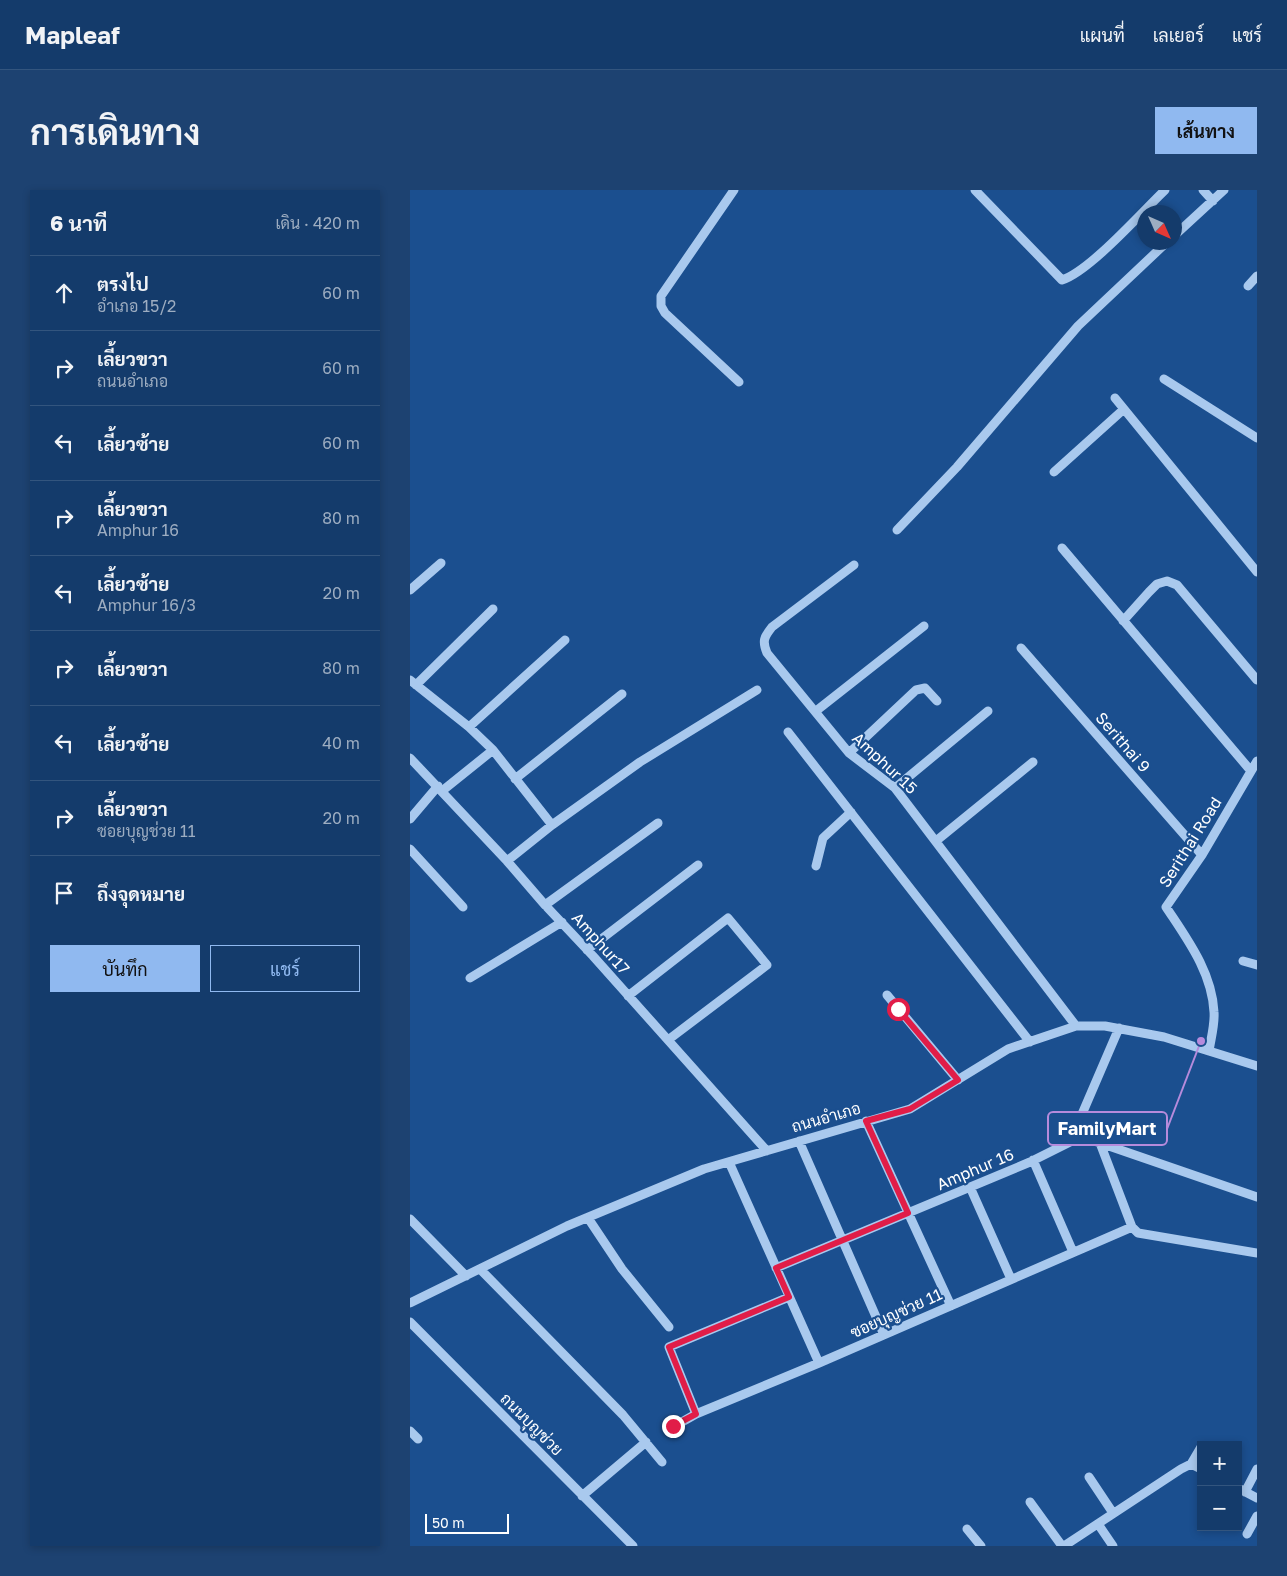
<!DOCTYPE html>
<html lang="th">
<head>
<meta charset="utf-8">
<style>
  body { margin:0; font-family:"Golos Text",Sarabun,sans-serif; background:#1d4271; color:#f1f3f6 }
  .controls { position:absolute; right:15px; bottom:15px; display:grid; overflow:hidden; border-radius:0px; box-shadow:0 2px 8px #0003 }
  .controls button { width:45px; height:45px; display:grid; place-items:center; padding:0; border:0; border-bottom:1px solid #33557e; background:#143b6b; color:#f1f3f6; font:25px sans-serif }
  .compass { position:absolute; left:727px; top:15px; width:45px; height:45px; border-radius:50%; background:#143b6b; box-shadow:0 2px 8px #0003; rotate:135deg }
  .scale { position:absolute; left:15px; bottom:12px; width:84px; box-sizing:border-box; padding-left:5px; border:2px solid #fff; border-top:0; font-size:14px; line-height:18px; white-space:nowrap; color:#fff; -webkit-text-stroke:4px #1b4f8f; paint-order:stroke }
  .stop { position:absolute; width:15px; height:15px; margin:-11px; border:4px solid #e11d48; border-radius:50%; background:#fff }
  .stop.end { background:#e11d48; border-color:#fff; box-shadow:0 1px 5px #0008 }
  .list { margin:0; padding:0; list-style:none }
  h2 { display:flex; justify-content:space-between; align-items:center; height:65px; margin:0; padding:0 20px; font-size:21px }
  h2 small { font-size:16px; font-weight:400; color:#9dadc1 }
  .list li { display:grid; grid-template-columns:32px 1fr auto; gap:15px; align-items:center; box-sizing:border-box; height:75px; padding:0 20px; border-top:1px solid #33557e }
  .list b { display:block; font-size:19px; white-space:nowrap }
  .list p { margin:0; font-size:16px; white-space:nowrap; color:#9dadc1 }
  .list em { font-size:16px; font-style:normal; color:#9dadc1 }
  .actions { display:flex; gap:10px; padding:15px 20px }
  .actions a { flex:1; padding:11px 0; border:1px solid #90b9f0; border-radius:0px; text-align:center; font-size:18px; color:#90b9f0 }
  .actions .main { background:#90b9f0; color:#111 }
  .icon { flex:none; width:28px; height:28px; fill:none; stroke:currentColor; stroke-width:2; stroke-linecap:round; stroke-linejoin:round }
  .map { position:relative; flex:none; width:847px; height:1356px; overflow:hidden; border-radius:0px }
  header { display:flex; align-items:center; gap:30px; box-sizing:border-box; height:70px; padding:0 25px; background:#143b6b; border-bottom:1px solid #33557e }
  header strong { font-size:24px }
  nav { display:flex; gap:28px; margin-inline-start:auto; font-size:18px }
  .intro { display:flex; align-items:center; justify-content:space-between; box-sizing:border-box; height:120px; padding:0 30px }
  h1 { margin:0; font-size:35px }
  .button { padding:12px 22px; border-radius:0px; background:#90b9f0; color:#111; font-size:18px; font-weight:700 }
  main { display:flex; gap:30px; padding:0 30px }
  aside { flex:1; background:#143b6b; border-radius:0px; box-shadow:0 2px 8px #0003 }
  .map>svg:first-child { display:block }
  .lines { fill:none; stroke-linecap:round; stroke-linejoin:round }
  .minor { stroke:#a9c9ee; stroke-width:9 }
  .route { stroke:#e11d48; stroke-width:6 }
  .labels { text-anchor:middle; dominant-baseline:central; stroke-width:4.5; stroke-linejoin:round; paint-order:stroke }
  .street-label { font-size:16px; fill:#fff; stroke:#1b4f8f }
  .leader { fill:none; stroke:#b68bdc; stroke-width:2 }
  .callout-dot { fill:#b68bdc; stroke:#1b4f8f; stroke-width:2 }
  .callout { fill:#1b4f8f; stroke:#b68bdc; stroke-width:2 }
  .callout-label { font-size:18px; text-anchor:middle; font-weight:bold; fill:#fff }
</style>
</head>
<body>
<header>
<strong>Mapleaf</strong>
<nav><a>แผนที่</a><a>เลเยอร์</a><a>แชร์</a></nav>
</header>
<div class="intro"><h1>การเดินทาง</h1><a class="button">เส้นทาง</a></div>
<main>
<aside>
<h2>6 นาที<small>เดิน · 420 m</small></h2>
<ul class="list">
<li><svg class="icon" aria-label="ahead" viewBox="0 0 24 24"><path d="M12 20V5M6 11l6-6 6 6"/></svg><div><b>ตรงไป</b><p>อำเภอ 15/2</p></div><em>60 m</em></li>
<li><svg class="icon" aria-label="right" viewBox="0 0 24 24"><path d="M7 20v-9h11M14 6l5 5-5 5"/></svg><div><b>เลี้ยวขวา</b><p>ถนนอำเภอ</p></div><em>60 m</em></li>
<li><svg class="icon" aria-label="left" viewBox="0 0 24 24"><path d="M17 20v-9H6M10 6l-5 5 5 5"/></svg><div><b>เลี้ยวซ้าย</b></div><em>60 m</em></li>
<li><svg class="icon" aria-label="right" viewBox="0 0 24 24"><path d="M7 20v-9h11M14 6l5 5-5 5"/></svg><div><b>เลี้ยวขวา</b><p>Amphur 16</p></div><em>80 m</em></li>
<li><svg class="icon" aria-label="left" viewBox="0 0 24 24"><path d="M17 20v-9H6M10 6l-5 5 5 5"/></svg><div><b>เลี้ยวซ้าย</b><p>Amphur 16/3</p></div><em>20 m</em></li>
<li><svg class="icon" aria-label="right" viewBox="0 0 24 24"><path d="M7 20v-9h11M14 6l5 5-5 5"/></svg><div><b>เลี้ยวขวา</b></div><em>80 m</em></li>
<li><svg class="icon" aria-label="left" viewBox="0 0 24 24"><path d="M17 20v-9H6M10 6l-5 5 5 5"/></svg><div><b>เลี้ยวซ้าย</b></div><em>40 m</em></li>
<li><svg class="icon" aria-label="right" viewBox="0 0 24 24"><path d="M7 20v-9h11M14 6l5 5-5 5"/></svg><div><b>เลี้ยวขวา</b><p>ซอยบุญช่วย 11</p></div><em>20 m</em></li>
<li><svg class="icon" aria-label="arrive" viewBox="0 0 24 24"><path d="M6 21V4h12l-3 4 3 4H6"/></svg><div><b>ถึงจุดหมาย</b></div></li>
</ul>
<div class="actions"><a class="main">บันทึก</a><a>แชร์</a></div>
</aside>
<div class="map">
<svg width="847" height="1356" viewBox="0 0 847 1356">
  <rect width="100%" height="100%" fill="#1b4f8f"/>
  <g class="lines">
    <path class="minor" d="M324,0L251,106V116L255,123L329,192
      M565,0L652,90C680,81 732,22 755,0
      M793,0L803,11
      M764,46L814,0
      M838,96L847,86
      M754,189L847,248
      M705,208L847,382
      M644,282L714,219
      M487,340L547,277L668,136L757,52
      M652,358L841,581
      M444,375L362,437C354,447 352,451 357,463L439,563L485,598L666,836
      M0,400L31,373
      M713,431L739,402L747,394L757,391L767,395L847,490
      M611,458L792,665
      M0,490L59,537L83,560L142,635
      M6,495L83,419
      M406,521L514,436
      M59,537L155,450
      M378,542L620,852
      M439,563L506,500L515,498L527,511
      M0,568L97,671L135,715L183,766L357,961
      M105,589L212,504
      M485,598L578,521
      M32,601L83,560
      M0,629L28,596
      M526,651L623,572
      M0,659L53,717
      M97,671L142,635L230,572L347,500
      M406,676L413,648L441,622
      M135,715L248,633
      M177,760L288,675
      M833,771L847,775
      M60,788L152,732
      M477,805L548,890
      M218,806L318,728L357,775L258,850
      M799,861C801,848 805,834 804,822C802,782 777,749 756,717L792,665L847,571
      M456,931L541,1116
      M664,944L847,1007
      M389,951L474,1145
      M690,953L722,1037L728,1043L847,1063
      M623,970L663,1062
      M319,972L409,1173
      M560,997L601,1089
      M178,1028L212,1079L259,1137
      M0,1029L56,1086
      M366,1078L620,972L660,952L709,838
      M70,1079L213,1225L252,1272
      M0,1113L157,1036L294,979L500,919L598,859L666,836H695L754,847L847,876
      M0,1132L223,1356
      M286,1224L259,1157L379,1107
      M263,1237L286,1224L409,1173L722,1037
      M0,1241L8,1249
      M781,1274L791,1257
      M679,1287L703,1323
      M828,1298L847,1308
      M835,1302L847,1279
      M172,1306L236,1252
      M620,1312L652,1356
      M688,1334L703,1356
      M557,1339L571,1356
      M837,1344L847,1326
      M654,1356L771,1279L781,1274L791,1279"/>
  </g>
  <g class="lines">
    <path class="route" d="M263,1236L286,1224L259,1157L379,1107L366,1078L498,1023L456,931L500,919L548,890L488,819"/>
  </g>
  <g class="labels">
    <g class="street-label">
      <text transform="translate(713 552) rotate(49)">Serithai 9</text>
      <text transform="translate(475 573) rotate(43)">Amphur 15</text>
      <text transform="translate(780 652) rotate(-58)">Serithai Road</text>
      <text transform="translate(191 753) rotate(48)">Amphur17</text>
      <text transform="translate(416 927) rotate(-16)">ถนนอำเภอ</text>
      <text transform="translate(565 979) rotate(-23)">Amphur 16</text>
      <text transform="translate(486 1123) rotate(-24)">ซอยบุญช่วย 11</text>
      <text transform="translate(122 1234) rotate(45)">ถนนบุญช่วย</text>
    </g>
  </g>
  <path class="leader" d="M791 851L757 939"/>
  <circle class="callout-dot" cx="791" cy="851" r="5"/>
  <rect class="callout" x="638" y="922" width="119" height="33" rx="5"/>
  <g class="callout-label">
    <text x="697" y="945">FamilyMart</text>
  </g>
</svg>
<div class="controls">
<button>+</button>
<button>−</button>
</div>
<svg class="compass" viewBox="-18 -18 36 36"><path d="M0-13l5 13h-10z" fill="#e53935"/><path d="M0 13l5-13h-10z" fill="#9dadc1"/></svg>
<div class="scale">50 m</div>
<div class="stop" style="left:488px;top:819px"></div>
<div class="stop end" style="left:263px;top:1236px"></div>
</div>
</main>
</body>
</html>
